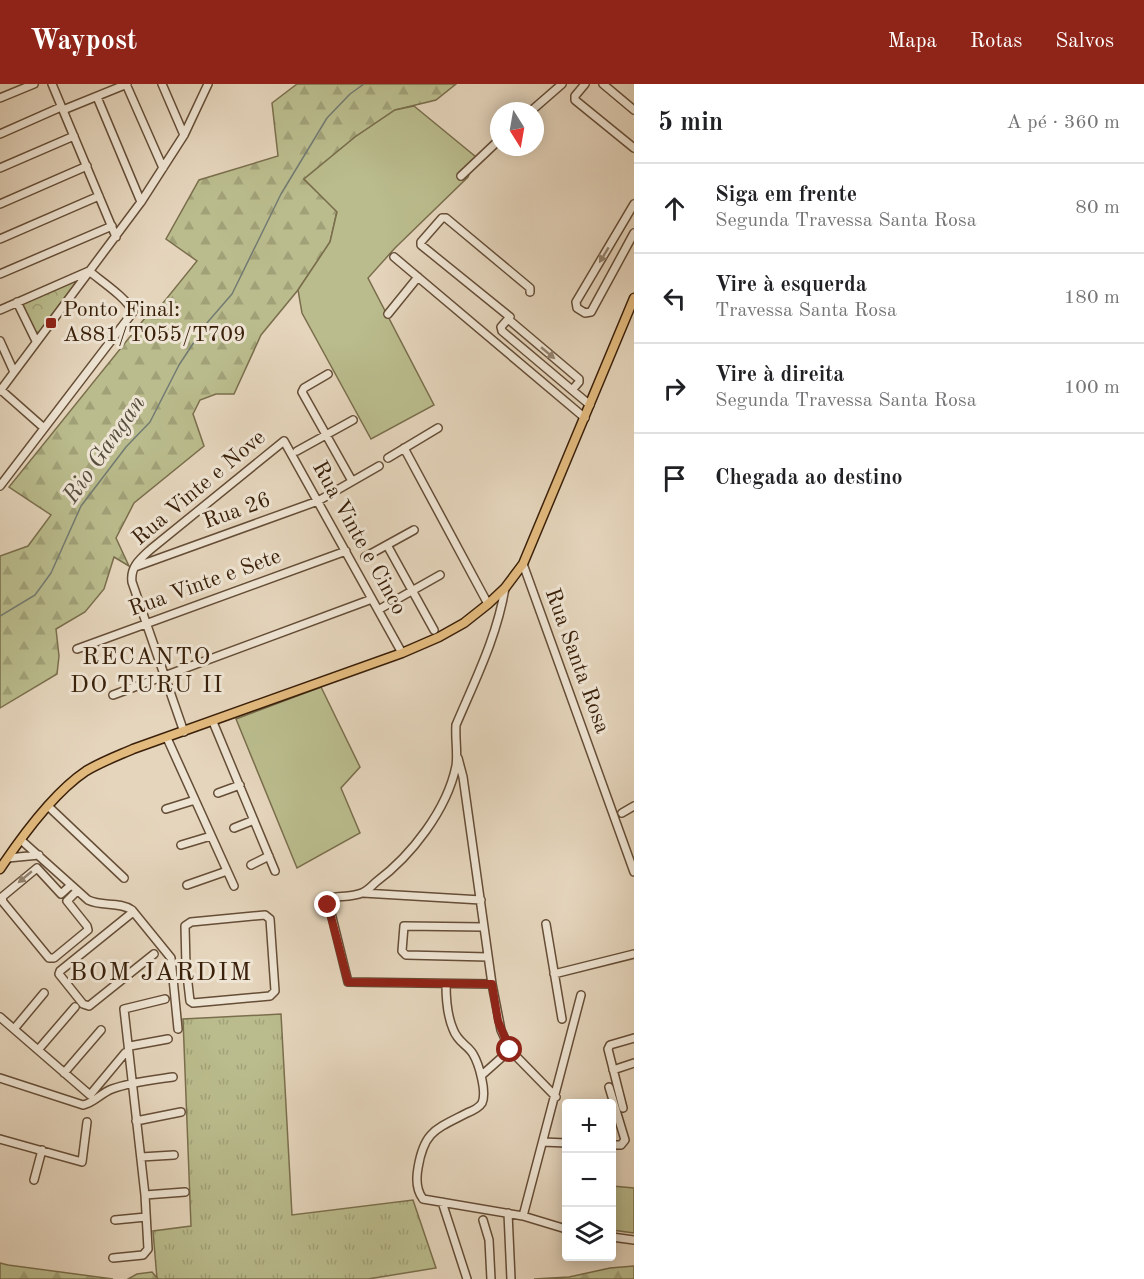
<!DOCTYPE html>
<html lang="pt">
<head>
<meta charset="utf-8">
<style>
  body { margin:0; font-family:"Old Standard TT",serif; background:#f2f2f2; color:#202124 }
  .controls { position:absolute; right:18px; bottom:18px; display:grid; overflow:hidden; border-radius:6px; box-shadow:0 3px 15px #0003 }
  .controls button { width:54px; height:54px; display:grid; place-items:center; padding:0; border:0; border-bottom:2px solid #e0e0e0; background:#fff; color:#202124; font:30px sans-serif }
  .compass { position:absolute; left:490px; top:18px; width:54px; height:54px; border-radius:50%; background:#fff; box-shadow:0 3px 15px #0003; rotate:169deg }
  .stop { position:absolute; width:18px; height:18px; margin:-14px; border:4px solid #8f2418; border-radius:50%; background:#fff }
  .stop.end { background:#8f2418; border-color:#fff; box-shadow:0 2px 6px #0008 }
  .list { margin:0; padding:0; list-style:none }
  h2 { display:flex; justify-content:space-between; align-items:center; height:78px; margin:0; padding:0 24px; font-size:26px }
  h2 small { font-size:20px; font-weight:400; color:#757577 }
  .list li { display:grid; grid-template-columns:39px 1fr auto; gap:18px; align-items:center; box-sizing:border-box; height:90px; padding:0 24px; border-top:2px solid #e0e0e0 }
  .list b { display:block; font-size:22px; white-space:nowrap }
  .list p { margin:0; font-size:20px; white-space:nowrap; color:#757577 }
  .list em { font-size:20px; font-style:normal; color:#757577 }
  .icon { flex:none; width:33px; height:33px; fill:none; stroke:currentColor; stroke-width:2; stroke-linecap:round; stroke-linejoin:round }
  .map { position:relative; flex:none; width:634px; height:1195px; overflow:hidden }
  header { display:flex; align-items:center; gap:36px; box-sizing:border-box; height:84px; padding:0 30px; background:#8f2418; color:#fff }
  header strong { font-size:28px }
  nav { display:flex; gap:33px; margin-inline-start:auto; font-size:21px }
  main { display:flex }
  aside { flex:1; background:#fff }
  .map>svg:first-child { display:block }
  .grass { fill:url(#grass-tufts); stroke:#7a6e4c; stroke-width:1.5 }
  .forest { fill:url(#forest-firs); stroke:#7a6e4c; stroke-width:1.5 }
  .park { fill:url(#park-crowns); stroke:#7a6e4c; stroke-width:1.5 }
  .pitch { fill:#babc8d; stroke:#7a6e4c; stroke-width:1.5 }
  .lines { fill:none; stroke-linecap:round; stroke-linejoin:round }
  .stream { stroke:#727b72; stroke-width:1.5 }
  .minor-casing { stroke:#654d36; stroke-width:10 }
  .major-casing { stroke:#3a200a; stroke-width:11 }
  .minor { stroke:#eee4d3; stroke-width:7 }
  .major { stroke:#e2ba7e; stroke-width:8 }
  .oneway { fill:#94826e }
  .route { stroke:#8f2418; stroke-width:8 }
  .poi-dot { fill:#8f2418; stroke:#eee4d3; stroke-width:2 }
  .labels { text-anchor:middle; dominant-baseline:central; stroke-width:6; stroke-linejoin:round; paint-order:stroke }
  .poi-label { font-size:22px; fill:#3a200a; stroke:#eee4d3; text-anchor:start }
  .street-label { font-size:22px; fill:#3a200a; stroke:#eee4d3 }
  .water-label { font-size:24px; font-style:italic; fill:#564d3e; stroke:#eee4d3 }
  .neighbourhood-label { font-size:24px; letter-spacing:1.5px; fill:#3a200a; stroke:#eee4d3 }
  .quarter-label { font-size:26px; letter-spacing:1.5px; fill:#3a200a; stroke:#eee4d3 }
</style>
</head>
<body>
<header>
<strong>Waypost</strong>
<nav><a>Mapa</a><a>Rotas</a><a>Salvos</a></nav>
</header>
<main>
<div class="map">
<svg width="634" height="1195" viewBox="0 0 634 1195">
  <defs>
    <pattern id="grass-tufts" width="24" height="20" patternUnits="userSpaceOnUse" patternTransform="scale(1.5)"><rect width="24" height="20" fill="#babc8d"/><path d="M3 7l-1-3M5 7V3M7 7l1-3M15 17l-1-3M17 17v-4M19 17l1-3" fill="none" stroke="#a1a178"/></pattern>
    <pattern id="forest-firs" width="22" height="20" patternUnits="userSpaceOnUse" patternTransform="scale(1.5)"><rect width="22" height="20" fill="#babc8d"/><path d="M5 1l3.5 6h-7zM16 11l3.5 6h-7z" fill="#a1a178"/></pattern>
    <pattern id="park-crowns" width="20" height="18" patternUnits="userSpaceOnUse" patternTransform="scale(1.5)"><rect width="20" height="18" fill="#babc8d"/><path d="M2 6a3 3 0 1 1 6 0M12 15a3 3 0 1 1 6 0" fill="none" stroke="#a1a178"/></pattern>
  </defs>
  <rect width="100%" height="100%" fill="#e5d5bc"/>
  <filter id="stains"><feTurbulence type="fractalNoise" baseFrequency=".00333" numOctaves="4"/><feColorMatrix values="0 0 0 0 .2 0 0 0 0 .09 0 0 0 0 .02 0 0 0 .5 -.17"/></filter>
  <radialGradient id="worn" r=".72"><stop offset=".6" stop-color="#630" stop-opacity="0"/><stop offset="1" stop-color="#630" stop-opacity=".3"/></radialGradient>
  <path class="grass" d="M281,930L292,1131L413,1116L436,1184L368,1195H157L153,1147L191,1142L183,935Z"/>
  <path class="forest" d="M297,0H456L436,16L395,26L355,53L304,95L337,127L330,158L298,206L261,251L234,310H216L200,316L193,330L204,362L134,419L116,454L129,482L114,473L104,505L85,528L56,545L59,572L57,590L0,624V472L28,462L51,431L9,403L149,229L159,224L197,177L166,155L199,96L278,72L272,19Z
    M0,1179L8,1181L113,1195H0Z
    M634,1182V1195H534L569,1193L610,1184Z
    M152,1188L158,1195H128L137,1190Z"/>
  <path class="park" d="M80,193L36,252L20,219Z"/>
  <path class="pitch" d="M414,22L476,73L468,93L395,164L368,194L434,321L371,355L302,229L298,206L330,158L337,128L304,95L355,53L395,26Z
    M321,603L360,683L341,704L360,749L297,784L236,635Z
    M612,1102L634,1104V1149L612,1146Z"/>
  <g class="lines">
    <path class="stream" d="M0,532L35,511L51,489L81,422L126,363L150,338L179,281L206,240L232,210L281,110L327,34L350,10L364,0"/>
    <g class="minor-casing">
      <path id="minor" d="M52,0L116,153
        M126,0L163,84
        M162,0L184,51
        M585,0L575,12V16L634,64
        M603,0L634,26
        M97,13L141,118
        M0,14L34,0
        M63,26L127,0
        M531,27L562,0
        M0,50L61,23
        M0,84L74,52
        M461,92L499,56
        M0,120L87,82
        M634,120L576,218L577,224L585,229L591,228L634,149
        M0,155L99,112
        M394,173L585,334
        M0,190L112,142
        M17,218L36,257
        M0,226L89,187C101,197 127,214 133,228L0,402
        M388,230L418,193
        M510,233L421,161V158L442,134H446L530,204V208
        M0,257L14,288
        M328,290L304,304L302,308L352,397
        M1,306L44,344
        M572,306L579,298V295L508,235L501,243L502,247L572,306L590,321
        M0,307L141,118L184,51L208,0
        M404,364L488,520
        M297,367L353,336
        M388,374L438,344
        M387,461L434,546
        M365,473L414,446
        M523,480L634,788
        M135,483L318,417L379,382
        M378,526L440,491
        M77,565L346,467
        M113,611L372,515
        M213,638L275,787
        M184,648L132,498C130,483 140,475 151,465L284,357L402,569
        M167,654L234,802
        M458,674L463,693L492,900L501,946L510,966L556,1013
        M218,709L240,701
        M49,723L124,794
        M166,725L195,716
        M622,729L634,722
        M234,744L254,736
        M21,756L88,816C102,823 119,817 132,826L171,874L178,945
        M181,761L211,752
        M8,774L39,771
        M251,781L269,772
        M71,801L61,810L37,784L2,813L3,818L49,874H54L88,846L87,842L67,817L77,807
        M187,801L227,787
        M363,809L481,816
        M133,828L60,887L59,890L83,920L89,922L154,870
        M265,831L270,835L275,907L270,912L193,919L190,917L186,882L185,842L191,838Z
        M546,840L562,935
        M484,843L404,842L402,867L406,871L488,873
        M554,890L634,870
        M446,900C446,915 447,931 453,945C458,959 467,960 473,970C479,980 487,1008 482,1019C479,1024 472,1027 467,1029C436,1045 424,1047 418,1084C416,1095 416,1106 423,1115L523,1132L566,1145
        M492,900L348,898L328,817L330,814C340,812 352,813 362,809C367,807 372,802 376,798C411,772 447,726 456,682C458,669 455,655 456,641C475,596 497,553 505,504
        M0,933L90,1011L125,969
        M14,945L44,909
        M130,962L168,955
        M38,966L75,923
        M613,986L634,979
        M64,989L101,946
        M482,991L510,966
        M0,994L83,1021C94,1019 101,1009 112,1005C131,998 152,996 173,993
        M609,1003L625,1056L621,1061H612
        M623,1024L608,965L610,961L634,954
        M136,1037L181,1028
        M0,1055L82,1078L87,1038
        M543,1058L566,1059
        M141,1073L174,1071
        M34,1096L42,1066
        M145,1111L185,1108
        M442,1118L467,1195
        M508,1129L511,1195
        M523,1132L581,911
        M115,1136L146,1133
        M483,1136L489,1156L491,1195
        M612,1153L634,1156
        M113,1174L143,1171L148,1165L145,1111L124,925L165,915"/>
    </g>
    <g class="major-casing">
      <path id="major" d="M0,785C22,752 53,709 86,687C101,678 117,672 133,665L402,569L439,553L464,539L488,520L505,504L523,480L634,214"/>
    </g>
    <use href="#minor" class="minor"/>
    <use href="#major" class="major"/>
  </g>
  <defs><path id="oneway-solid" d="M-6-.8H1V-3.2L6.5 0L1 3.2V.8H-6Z" transform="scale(1.5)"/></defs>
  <g class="oneway">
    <use href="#oneway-solid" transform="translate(604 171) rotate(121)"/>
    <use href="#oneway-solid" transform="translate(548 269) rotate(40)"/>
    <use href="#oneway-solid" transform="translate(25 793) rotate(140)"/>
  </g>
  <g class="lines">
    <path class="route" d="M328,821L348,898L492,900L498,937L510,966"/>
  </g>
  <rect class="poi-dot" x="45" y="233" width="12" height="12" rx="3"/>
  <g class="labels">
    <g class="poi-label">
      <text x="63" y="226">Ponto Final:<tspan x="63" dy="25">A881/T055/T709</tspan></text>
    </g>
    <g class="street-label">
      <text transform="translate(199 404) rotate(-40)">Rua Vinte e Nove</text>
      <text transform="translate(237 427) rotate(-20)">Rua 26</text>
      <text transform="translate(359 454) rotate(61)">Rua Vinte e Cinco</text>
      <text transform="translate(205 499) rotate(-20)">Rua Vinte e Sete</text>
      <text transform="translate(577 577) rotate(70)">Rua Santa Rosa</text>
    </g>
    <g class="water-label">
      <text transform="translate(105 366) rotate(-55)">Rio Gangan</text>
    </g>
    <g class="neighbourhood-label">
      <text x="147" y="574">RECANTO<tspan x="147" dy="28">DO TURU II</tspan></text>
    </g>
    <g class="quarter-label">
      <text x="161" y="889">BOM JARDIM</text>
    </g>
  </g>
  <rect width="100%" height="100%" filter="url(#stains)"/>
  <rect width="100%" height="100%" fill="url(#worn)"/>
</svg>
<div class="controls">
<button>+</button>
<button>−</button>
<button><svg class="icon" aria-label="layers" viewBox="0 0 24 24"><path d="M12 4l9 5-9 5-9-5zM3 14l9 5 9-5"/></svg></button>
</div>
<svg class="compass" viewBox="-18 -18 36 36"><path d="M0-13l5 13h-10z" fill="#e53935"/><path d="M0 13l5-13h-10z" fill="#757577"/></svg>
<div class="stop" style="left:510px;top:966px"></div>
<div class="stop end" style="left:328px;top:821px"></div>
</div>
<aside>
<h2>5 min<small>A pé · 360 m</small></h2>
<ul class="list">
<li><svg class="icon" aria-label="ahead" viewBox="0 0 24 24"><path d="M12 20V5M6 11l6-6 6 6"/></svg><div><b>Siga em frente</b><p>Segunda Travessa Santa Rosa</p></div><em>80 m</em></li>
<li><svg class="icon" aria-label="left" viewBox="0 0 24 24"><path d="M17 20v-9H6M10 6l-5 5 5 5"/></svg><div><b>Vire à esquerda</b><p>Travessa Santa Rosa</p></div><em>180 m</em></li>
<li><svg class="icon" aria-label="right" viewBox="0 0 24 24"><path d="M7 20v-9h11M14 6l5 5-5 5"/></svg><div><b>Vire à direita</b><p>Segunda Travessa Santa Rosa</p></div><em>100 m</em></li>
<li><svg class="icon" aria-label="arrive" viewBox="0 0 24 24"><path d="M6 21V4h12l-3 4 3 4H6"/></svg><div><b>Chegada ao destino</b></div></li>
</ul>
</aside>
</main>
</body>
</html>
